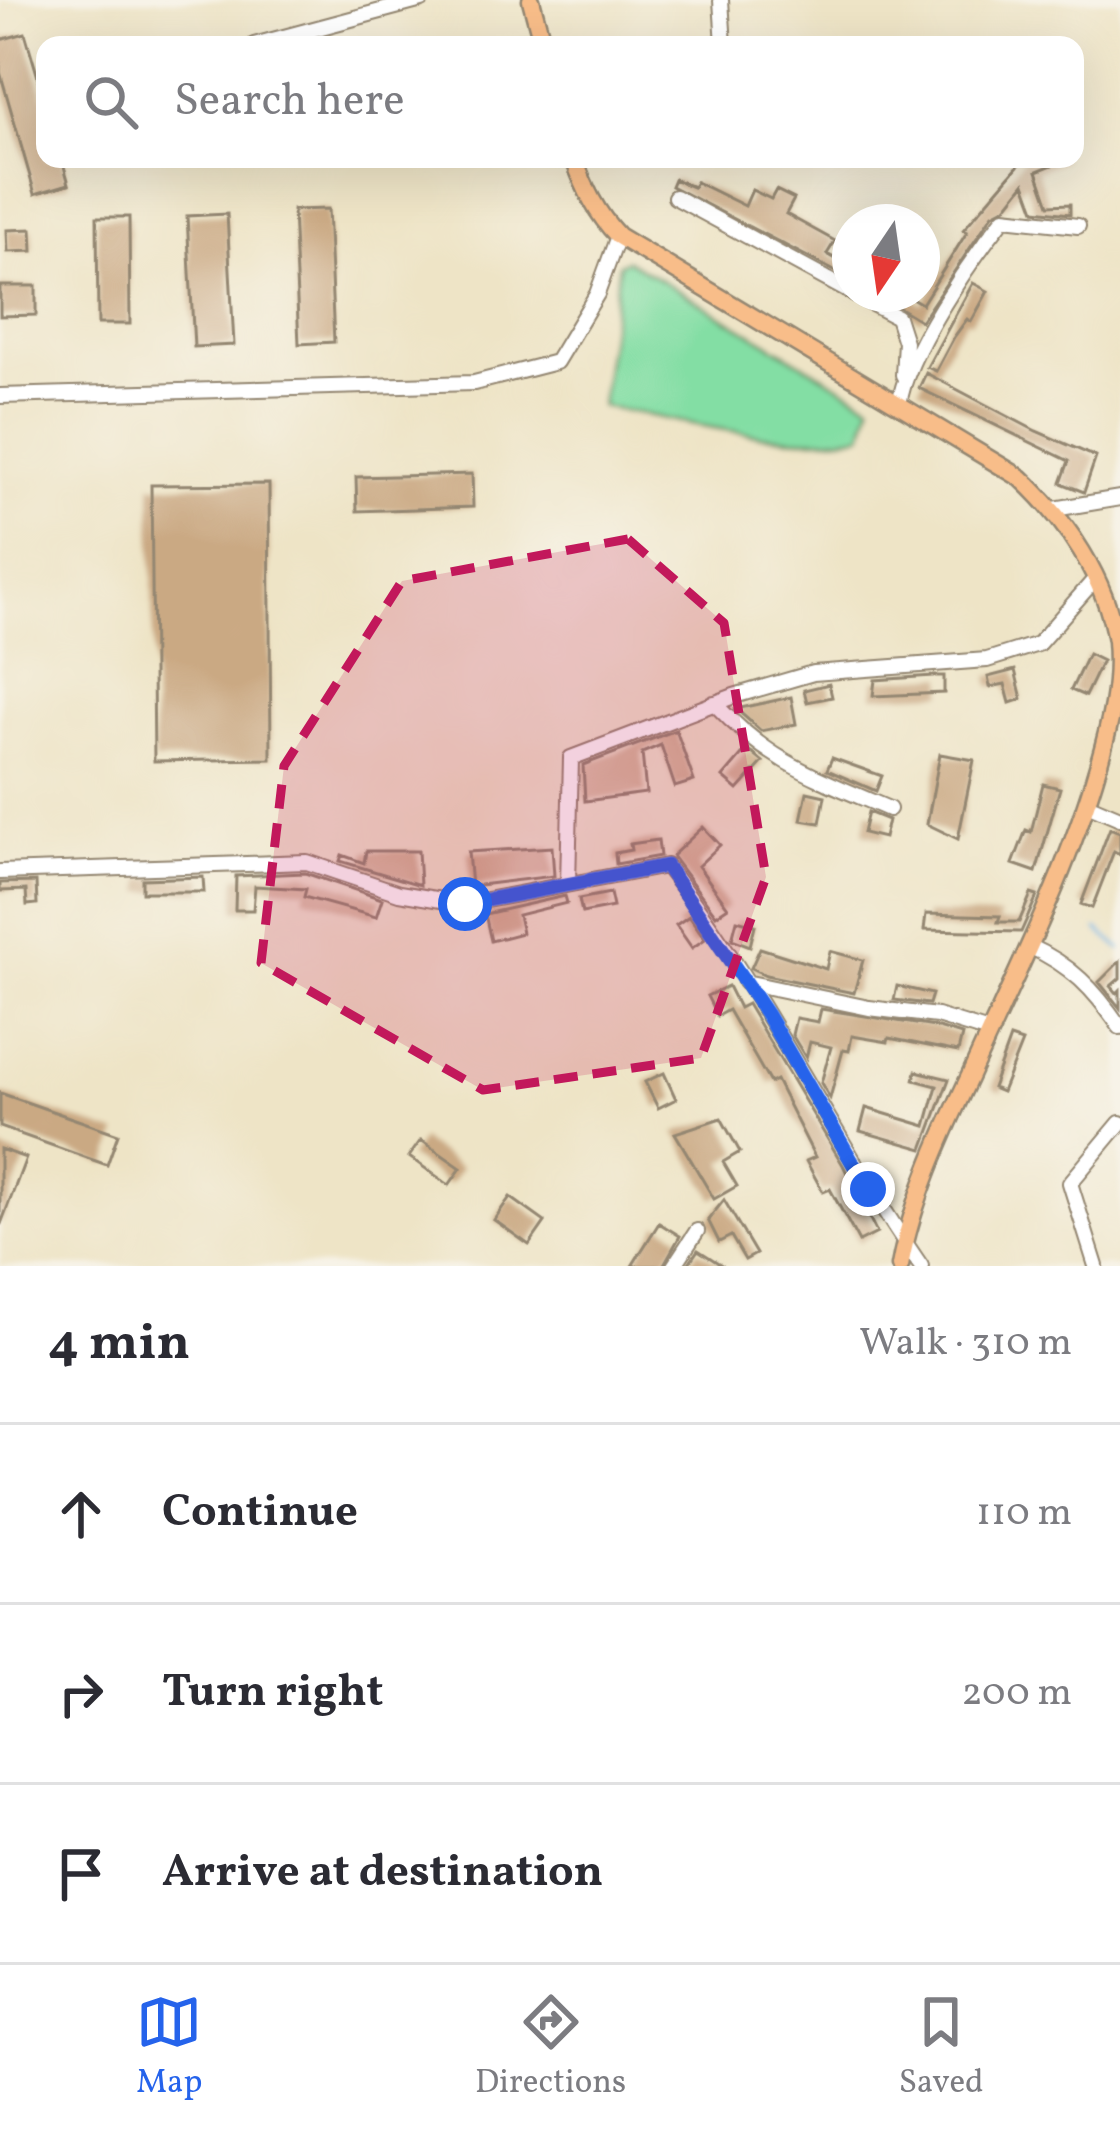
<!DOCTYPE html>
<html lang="en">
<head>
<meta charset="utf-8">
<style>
  body { margin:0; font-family:Vollkorn,serif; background:#f7f7f7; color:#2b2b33 }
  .compass { position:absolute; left:832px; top:204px; width:108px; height:108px; border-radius:50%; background:#fff; box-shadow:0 12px 48px #0002; rotate:193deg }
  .stop { position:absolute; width:36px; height:36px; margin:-27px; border:9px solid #2563eb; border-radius:50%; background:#fff }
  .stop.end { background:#2563eb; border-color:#fff; box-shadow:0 3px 12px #0008 }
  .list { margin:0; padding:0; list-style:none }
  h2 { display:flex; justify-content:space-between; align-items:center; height:156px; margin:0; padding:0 48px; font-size:51px }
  h2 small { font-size:39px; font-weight:400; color:#7c7c81 }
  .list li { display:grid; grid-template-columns:78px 1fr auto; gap:36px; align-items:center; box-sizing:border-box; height:180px; padding:0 48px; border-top:3px solid #e1e1e2 }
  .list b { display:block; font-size:45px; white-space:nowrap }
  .list em { font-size:39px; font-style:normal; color:#7c7c81 }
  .icon { flex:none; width:66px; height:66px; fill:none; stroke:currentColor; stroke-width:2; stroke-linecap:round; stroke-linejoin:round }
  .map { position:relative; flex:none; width:1120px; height:1266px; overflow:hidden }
  .search { position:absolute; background:#fff; box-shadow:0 12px 48px #0002; left:36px; right:36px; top:36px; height:132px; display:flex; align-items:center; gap:30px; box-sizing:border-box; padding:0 42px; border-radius:24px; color:#7c7c81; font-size:45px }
  .sheet { height:696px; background:#fff }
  nav { display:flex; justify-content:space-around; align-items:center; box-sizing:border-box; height:168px; border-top:3px solid #e1e1e2; background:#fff; font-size:33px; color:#7c7c81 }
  nav a { display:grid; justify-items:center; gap:6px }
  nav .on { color:#2563eb }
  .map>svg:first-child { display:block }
  .green { fill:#83dea4; stroke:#5f8461; stroke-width:3 }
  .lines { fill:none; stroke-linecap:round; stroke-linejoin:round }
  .stream { stroke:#6eb4e5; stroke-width:3 }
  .building { fill:#caa983 }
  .minor-casing { stroke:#948772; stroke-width:18 }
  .major-casing { stroke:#948772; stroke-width:21 }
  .minor { stroke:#fff; stroke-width:14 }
  .major { stroke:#f8bd89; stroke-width:16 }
  .route { stroke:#2563eb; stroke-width:15 }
  .marked { fill:#c2185b; fill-opacity:0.2; stroke:#c2185b; stroke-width:9; stroke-dasharray:24 15; stroke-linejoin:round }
</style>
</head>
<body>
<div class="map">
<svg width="1120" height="1266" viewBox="0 0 1120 1266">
  <rect width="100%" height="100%" fill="#f7f3e8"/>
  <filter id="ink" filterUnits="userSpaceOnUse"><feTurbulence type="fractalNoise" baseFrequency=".00833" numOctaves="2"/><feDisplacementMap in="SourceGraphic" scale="24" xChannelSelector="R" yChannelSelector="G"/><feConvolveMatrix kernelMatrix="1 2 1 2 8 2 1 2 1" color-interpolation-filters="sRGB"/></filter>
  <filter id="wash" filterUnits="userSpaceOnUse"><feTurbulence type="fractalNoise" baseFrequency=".004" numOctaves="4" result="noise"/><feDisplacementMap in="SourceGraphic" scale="48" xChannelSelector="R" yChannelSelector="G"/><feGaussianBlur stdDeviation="2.7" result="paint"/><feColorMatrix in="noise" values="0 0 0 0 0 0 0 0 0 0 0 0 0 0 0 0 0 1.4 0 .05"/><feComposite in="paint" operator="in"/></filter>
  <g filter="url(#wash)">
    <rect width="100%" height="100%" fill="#eee4c6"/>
    <path class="green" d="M627,260L871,404L863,434C792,451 674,419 601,406L619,264Z"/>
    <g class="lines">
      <path class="stream" d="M1097,929L1120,949"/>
    </g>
    <g id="blocks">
      <path class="building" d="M25,33L45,101V159H62L69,184L35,194L0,72V40Z
        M1024,159H1067L1037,171L1049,205L1070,204V214L1035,210L1025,183L1006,207L993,214L921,321L877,294H905L922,304L967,232L963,230Z
        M674,179L693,187L696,182L745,206L752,190L771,199L776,190L794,199L786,214L835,241L827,254L850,267V279L671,186Z
        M328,209L334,342L299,344L293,210Z
        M227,214L234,345L194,347L187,216Z
        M97,217H129L130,324H98Z
        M32,229L33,251L8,252L7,230Z
        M973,283L988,291L971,322L967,319L954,337L936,371L927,367Z
        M0,286H36V315L0,316Z
        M926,373L1036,431L1096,457L1084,492L1061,483L1069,461L919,388Z
        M472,474L473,507L357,511L356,477Z
        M269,484L271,759L154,761L151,485Z
        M1088,654L1102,661L1085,696L1071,690Z
        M1015,670L1022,699L1010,703L1005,684L990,687L988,677Z
        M933,676H944V693L873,696L875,680Z
        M829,684L832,697L807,702L804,690Z
        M791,697L796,724L761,731L736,709Z
        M676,730L694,781L675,787L661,745L642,753L646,793L585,801L583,765Z
        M747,749L763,762L738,790L723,777Z
        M940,754L974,760L958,839L927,824Z
        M832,758L882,776L876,791L827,770Z
        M1043,784L1060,788L1036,872L1013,864L1026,830L1031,832Z
        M807,792L825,796L820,823L801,820Z
        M868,812L888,820L884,838L863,833Z
        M703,827L720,845L698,866L728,907L716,915L672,856Z
        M1110,828L1120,832V854L1114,851L1092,908L1081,904Z
        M658,840L660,856L616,864L615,853L631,850L630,844Z
        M552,847L554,876L471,886L468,852Z
        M366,851H418L420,885L340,861L342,855L364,863Z
        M305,873L382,899L376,917L304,897L306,889L255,886L253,910H235L236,876Z
        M203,877L204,892H142V879Z
        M36,882L37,904L27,905L26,890L0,891V883Z
        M610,893L613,907L582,913L579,899Z
        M1031,894L1037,896L1021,932L924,930L926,914L1000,916L998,922H1019Z
        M565,896L567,903L518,915L522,933L491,941L485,914Z
        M689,916L705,939L692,948L676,925Z
        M737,920L755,925L750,946L732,939Z
        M760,948L826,969L830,951L863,960L854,993L766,975L751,968Z
        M1120,961V978L1111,986L1117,993L1120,990V1008L1099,982Z
        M728,986L739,1008L747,1004L756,1019L843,1165L877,1233L859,1242L830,1189L823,1192L806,1161L815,1157L776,1080L770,1083L728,1010L717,1016L707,996Z
        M897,986L932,994L929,1004L894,1000Z
        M821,1009L935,1027L962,1035L958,1052L889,1038L888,1042L852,1036L849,1051L843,1050L830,1098L821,1083L831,1047L810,1042L806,1058L792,1035L796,1018L818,1022Z
        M1010,1038L1022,1042L1002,1092L992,1088Z
        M916,1071L949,1079L923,1149L860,1131L866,1108L926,1126L937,1086L914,1080Z
        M664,1073L676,1099L658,1108L645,1082Z
        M0,1093L118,1134L107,1165L0,1127Z
        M721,1118L740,1152L723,1162L737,1186L714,1199L675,1133Z
        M421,1140L461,1168L449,1185L409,1157Z
        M0,1149L26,1158L1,1224H0Z
        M510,1197L545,1222L529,1245L494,1220Z
        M724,1200L756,1254L745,1260L731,1236L719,1242L708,1220Z
        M659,1223L680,1236L663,1266H632Z
        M698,1250L723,1266H687Z"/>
    </g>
  </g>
  <g filter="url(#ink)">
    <use href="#blocks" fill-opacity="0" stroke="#948772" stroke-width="3"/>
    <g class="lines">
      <g class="minor-casing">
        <path id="minor" d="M721,0L724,45
          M254,45L422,0
          M675,197L850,292
          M853,294L897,317L905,342L903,375
          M0,396L474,383L556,362L597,294L618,236
          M899,405C906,353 970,261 1004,218L1078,226
          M1054,509L1120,498
          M714,703C770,763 815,777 889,809
          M1087,804L1120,818
          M0,872L307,862L399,893L465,904L666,866C764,990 831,1136 921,1266
          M568,884L571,758L734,696L813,673L987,660L1038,644L1095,579
          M1029,946C1071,965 1094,989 1120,1027
          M745,982L869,1008L937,1016L989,1032
          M674,1266L697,1231
          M1096,1266L1070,1183L1120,1123"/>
      </g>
      <g class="major-casing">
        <path id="major" d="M531,0L543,45
          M574,159C585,189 596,213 618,236L1021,478C1066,520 1106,578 1116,641C1120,684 1110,725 1098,766C1067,874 1015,975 969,1078C941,1137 912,1201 900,1266"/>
      </g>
      <use href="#minor" class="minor"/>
      <use href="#major" class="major"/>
    </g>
  </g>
  <g class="lines" filter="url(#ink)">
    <path class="route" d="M465,904L666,866L767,1015L868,1189"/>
  </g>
  <path class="marked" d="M628,539L724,623L766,877L701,1058L483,1090L261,963L284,766L402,581Z"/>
</svg>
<svg class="compass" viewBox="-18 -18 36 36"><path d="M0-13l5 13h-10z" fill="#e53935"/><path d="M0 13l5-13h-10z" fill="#7c7c81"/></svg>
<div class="stop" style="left:465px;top:904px"></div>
<div class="stop end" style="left:868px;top:1189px"></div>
<div class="search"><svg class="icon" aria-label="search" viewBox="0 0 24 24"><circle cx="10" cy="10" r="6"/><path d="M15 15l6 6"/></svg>Search here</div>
</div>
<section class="sheet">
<h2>4 min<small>Walk · 310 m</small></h2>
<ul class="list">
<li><svg class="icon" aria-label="ahead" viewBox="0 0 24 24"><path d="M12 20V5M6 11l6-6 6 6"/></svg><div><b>Continue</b></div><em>110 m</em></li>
<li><svg class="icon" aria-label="right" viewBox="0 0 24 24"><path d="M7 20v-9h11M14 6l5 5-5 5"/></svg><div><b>Turn right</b></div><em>200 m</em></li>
<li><svg class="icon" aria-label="arrive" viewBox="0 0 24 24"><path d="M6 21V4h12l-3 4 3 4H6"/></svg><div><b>Arrive at destination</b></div></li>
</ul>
</section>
<nav>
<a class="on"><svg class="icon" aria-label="map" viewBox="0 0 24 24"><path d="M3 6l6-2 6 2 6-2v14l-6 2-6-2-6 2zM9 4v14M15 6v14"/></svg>Map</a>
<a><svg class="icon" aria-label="directions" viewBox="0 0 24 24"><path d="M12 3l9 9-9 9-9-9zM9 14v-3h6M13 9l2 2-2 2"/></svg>Directions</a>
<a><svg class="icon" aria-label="saved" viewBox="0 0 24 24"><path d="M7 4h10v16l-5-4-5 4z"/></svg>Saved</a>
</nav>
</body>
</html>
